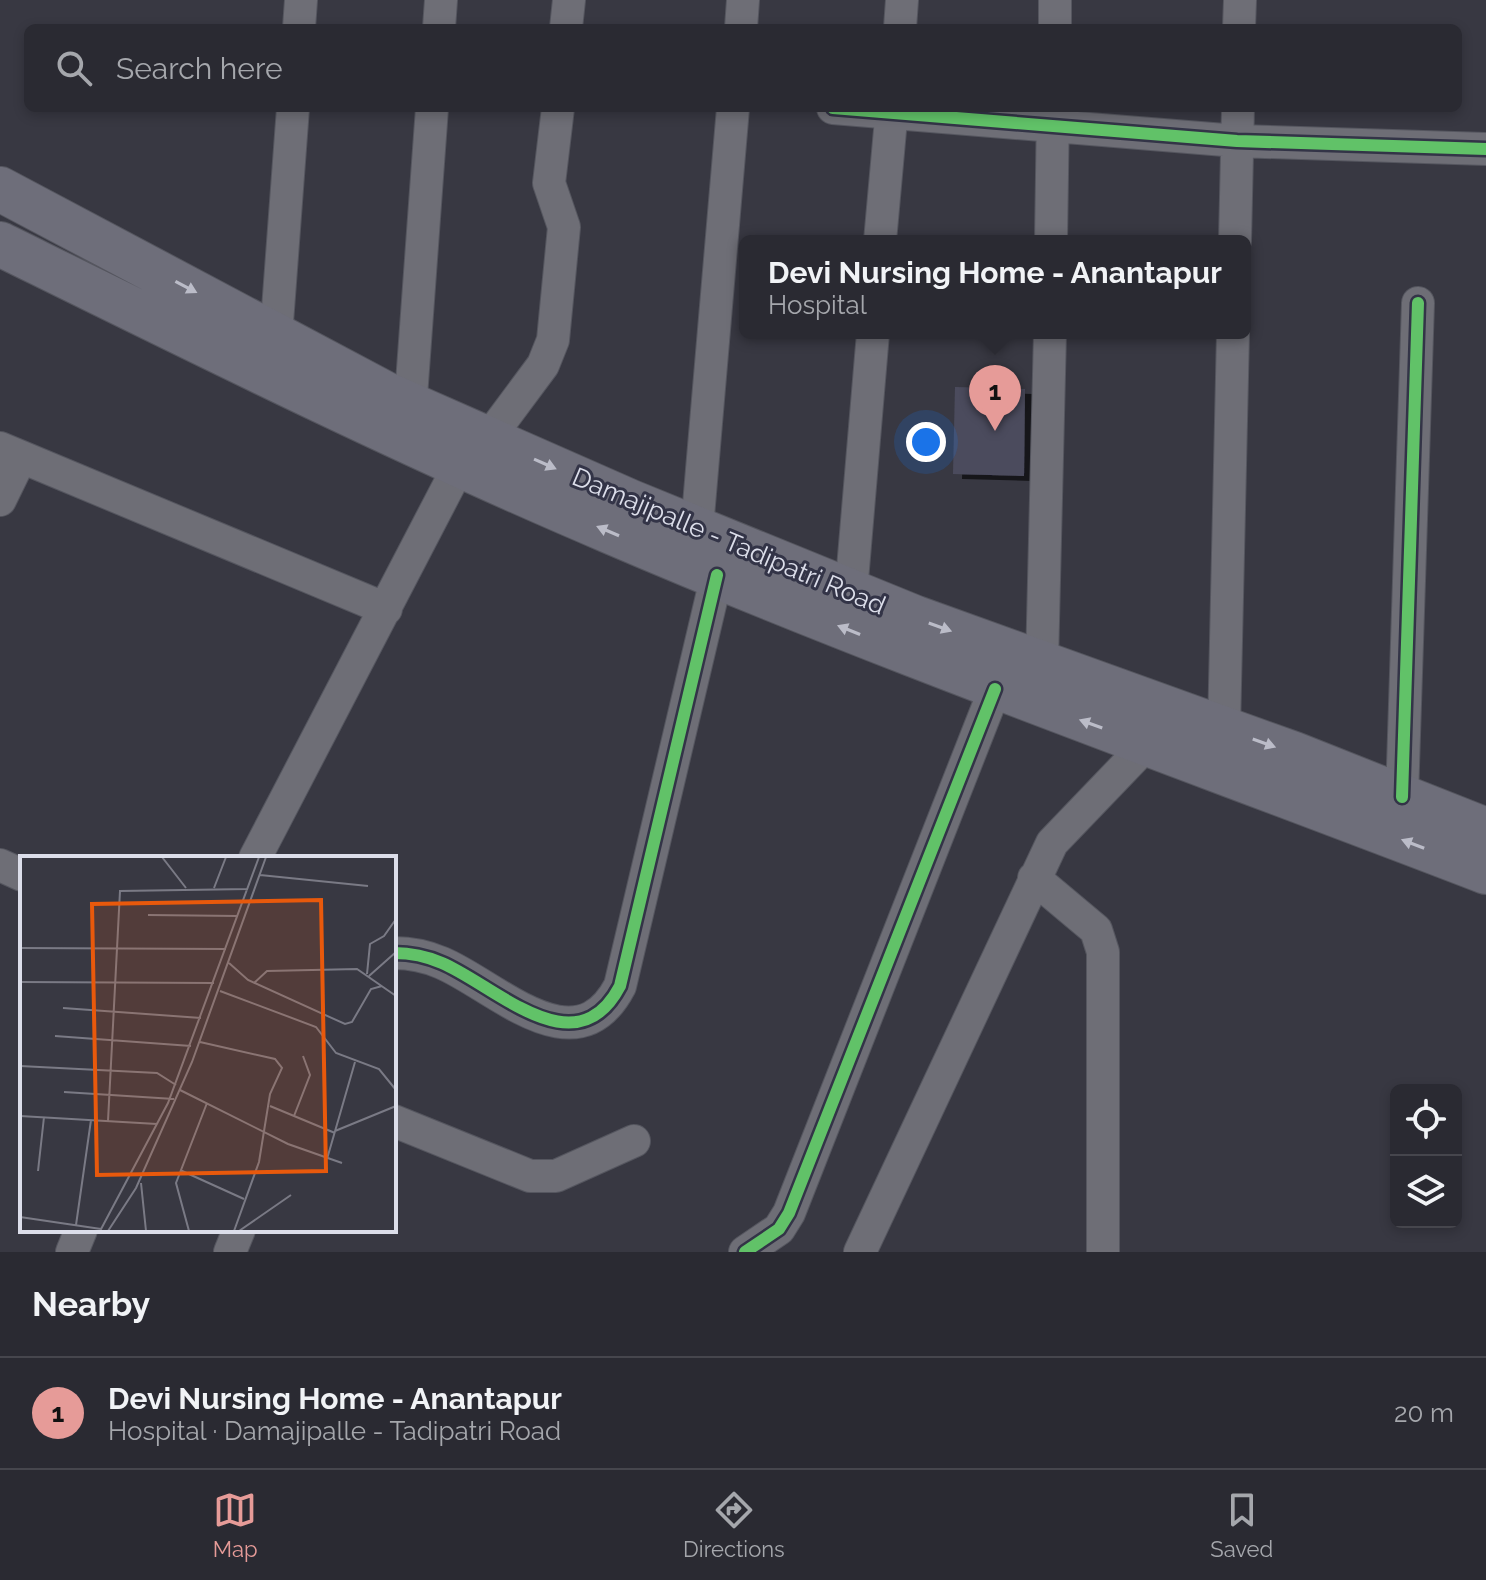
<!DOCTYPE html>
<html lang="en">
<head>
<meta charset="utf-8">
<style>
  body { margin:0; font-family:Raleway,sans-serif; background:#32323a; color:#f1f3f6 }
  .controls { position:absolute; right:24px; bottom:24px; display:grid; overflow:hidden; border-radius:12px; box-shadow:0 4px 12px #0003 }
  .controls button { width:72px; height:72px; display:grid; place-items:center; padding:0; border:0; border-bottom:2px solid #46464d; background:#2a2a32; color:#f1f3f6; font:40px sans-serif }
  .you { position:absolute; left:926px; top:442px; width:28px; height:28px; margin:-20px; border:6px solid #fff; border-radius:50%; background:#1a73e8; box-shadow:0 0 0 12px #1a73e833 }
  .badge { display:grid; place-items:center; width:52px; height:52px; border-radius:50%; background:#e69b98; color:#111; font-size:26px; font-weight:700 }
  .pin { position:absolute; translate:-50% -66px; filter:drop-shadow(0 2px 4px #0008) }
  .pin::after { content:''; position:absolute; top:42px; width:28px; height:24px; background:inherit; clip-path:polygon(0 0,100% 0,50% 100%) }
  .popup { position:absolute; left:739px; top:235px; width:512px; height:104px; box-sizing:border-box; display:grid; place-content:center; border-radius:12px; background:#2a2a32; filter:drop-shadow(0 2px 6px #0005); font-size:26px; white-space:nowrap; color:#a5a7ac }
  .popup b { font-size:30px; color:#f1f3f6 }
  .popup::after { content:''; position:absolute; left:50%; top:100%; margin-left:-16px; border:16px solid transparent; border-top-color:#2a2a32 }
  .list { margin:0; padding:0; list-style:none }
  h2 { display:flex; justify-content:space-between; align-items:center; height:104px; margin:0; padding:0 32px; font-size:34px }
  h2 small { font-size:26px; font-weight:400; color:#a5a7ac }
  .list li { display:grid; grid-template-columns:52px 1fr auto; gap:24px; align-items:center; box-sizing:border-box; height:112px; padding:0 32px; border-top:2px solid #46464d }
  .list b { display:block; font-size:30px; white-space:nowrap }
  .list p { margin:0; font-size:26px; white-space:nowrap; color:#a5a7ac }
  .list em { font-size:26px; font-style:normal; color:#a5a7ac }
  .icon { flex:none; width:44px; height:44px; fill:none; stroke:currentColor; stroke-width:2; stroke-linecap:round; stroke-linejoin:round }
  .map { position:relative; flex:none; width:1486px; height:1252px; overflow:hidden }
  .search { position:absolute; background:#2a2a32; box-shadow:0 4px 12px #0003; left:24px; right:24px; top:24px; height:88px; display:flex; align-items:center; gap:20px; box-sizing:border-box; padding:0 28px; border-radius:12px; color:#a5a7ac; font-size:30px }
  .sheet { height:216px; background:#2a2a32 }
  nav { display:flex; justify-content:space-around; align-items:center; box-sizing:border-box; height:112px; border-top:2px solid #46464d; background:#2a2a32; font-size:22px; color:#a5a7ac }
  nav a { display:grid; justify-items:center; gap:4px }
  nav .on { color:#e69b98 }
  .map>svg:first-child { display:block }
  .building { fill:#4b4b5d; filter:url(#shadow) }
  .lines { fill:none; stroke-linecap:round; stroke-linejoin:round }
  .minor-casing { stroke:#55565f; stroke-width:34 }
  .primary-casing { stroke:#55565f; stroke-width:46 }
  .minor { stroke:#6e6e76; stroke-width:32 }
  .primary { stroke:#6e6e7a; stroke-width:44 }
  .cycleway-casing { stroke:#333447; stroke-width:17 }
  .cycleway { stroke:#61c268; stroke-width:12 }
  .oneway { fill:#bbbcc8 }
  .labels { text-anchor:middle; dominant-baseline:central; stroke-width:6; stroke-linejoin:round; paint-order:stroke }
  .street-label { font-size:26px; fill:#dcdeea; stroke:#333447 }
  .inset-road { fill:none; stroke:#7a7a85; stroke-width:2 }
  .view { fill:#e8590c; fill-opacity:0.15; stroke:#e8590c; stroke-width:4 }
  .inset-edge { fill:none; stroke:#dcdeea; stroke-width:4 }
</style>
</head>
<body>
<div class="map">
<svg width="1486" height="1252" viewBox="0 0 1486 1252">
  <defs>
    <filter id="shadow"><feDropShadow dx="9" dy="5" stdDeviation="0" flood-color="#0009"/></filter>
  </defs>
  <rect width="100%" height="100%" fill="#383842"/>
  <path class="building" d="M955,387L1025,389L1024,476L953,474Z"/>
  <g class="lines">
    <g class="minor-casing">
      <path id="minor" d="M299,28L301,0
        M439,28L441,0
        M566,28L569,0
        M741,28L743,0
        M900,28L902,0
        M1055,28V0
        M1239,28L1240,0
        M833,108L1237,141L1486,149
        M880,241L892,108
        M1051,241L1053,108
        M1235,241L1238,108
        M276,336L293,108
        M409,424L432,108
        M488,439L543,365L553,340L564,227L549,183L558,108
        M0,448L386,609
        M0,500L21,457
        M697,528L733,108
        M851,592L873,333
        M1042,663L1050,333
        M1224,729L1233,333
        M1402,797L1418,303
        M255,858L460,464
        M0,865L22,875
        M1034,878L1096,930L1103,952V1252
        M394,953C411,953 426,956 442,963C496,986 576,1070 620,986L717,575
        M394,1121L530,1176H556L634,1141
        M72,1252L81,1230
        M230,1252L239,1230
        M745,1252L779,1229L789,1213L995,689
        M860,1252L1052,843L1146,745"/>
    </g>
    <g class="primary-casing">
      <path id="primary" d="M0,189L388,395L631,502L916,618L1294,754L1486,830
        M0,244C201,343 402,443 609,531C898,655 1193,759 1486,872"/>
    </g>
    <use href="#minor" class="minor"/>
    <use href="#primary" class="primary"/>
    <g class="cycleway-casing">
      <path id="cycleway" d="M833,108L1237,141L1486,149
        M1402,797L1418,303
        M394,953C411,953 426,956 442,963C496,986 576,1070 620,986L717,575
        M745,1252L779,1229L789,1213L995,689"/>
    </g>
    <use href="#cycleway" class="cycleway"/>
  </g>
  <defs><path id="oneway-solid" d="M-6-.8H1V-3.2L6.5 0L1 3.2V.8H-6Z" transform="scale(2)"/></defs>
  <g class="oneway">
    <use href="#oneway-solid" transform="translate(186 287) rotate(28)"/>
    <use href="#oneway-solid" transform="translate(545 464) rotate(24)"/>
    <use href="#oneway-solid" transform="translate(608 531) rotate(-157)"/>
    <use href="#oneway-solid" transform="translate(940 627) rotate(20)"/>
    <use href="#oneway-solid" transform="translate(849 630) rotate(-158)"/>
    <use href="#oneway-solid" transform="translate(1091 724) rotate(-160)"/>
    <use href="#oneway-solid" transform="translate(1264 743) rotate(20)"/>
    <use href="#oneway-solid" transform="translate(1413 844) rotate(-159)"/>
  </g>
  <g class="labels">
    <g class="street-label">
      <text transform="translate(729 541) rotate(23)">Damajipalle - Tadipatri Road</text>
    </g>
  </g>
  <g transform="translate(20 856)">
    <rect width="376" height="376" fill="#383842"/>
    <path class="inset-road" d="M142,1L166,32M240,19L348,30M194,32L206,1M128,59L218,60M0,92L206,93M209,107L228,124L325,168L332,166L351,133L362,130M347,118L350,88L364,80L376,63M349,120L376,96M0,126L194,127M234,127L247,115L337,113L376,140M200,135L296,171L316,197L359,213L376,234M43,152L181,162M35,180L171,190M180,186L255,203L262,212L250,238L239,306L214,375M0,210L137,217L156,229M160,234L268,288L322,307M44,236L154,243M250,250L315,277M0,260L137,268M274,260L290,219L283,200M88,265L100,35L228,33M315,275L376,250M307,303L335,206M160,314L224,343M18,315L24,261M121,327L126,375M0,361L81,373M56,369L71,264M80,375L148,247L239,1M88,375L116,332L172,206L246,1M169,375L156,327L187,247M219,375L271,339"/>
    <path class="view" d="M301,44L306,315L77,319L72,48Z"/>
    <rect width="376" height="376" class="inset-edge"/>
  </g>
</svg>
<div class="controls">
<button><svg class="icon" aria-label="locate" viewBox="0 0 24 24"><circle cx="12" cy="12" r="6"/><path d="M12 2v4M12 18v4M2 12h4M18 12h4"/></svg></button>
<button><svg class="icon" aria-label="layers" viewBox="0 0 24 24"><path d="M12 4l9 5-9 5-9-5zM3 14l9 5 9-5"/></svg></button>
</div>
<div class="you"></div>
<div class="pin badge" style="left:995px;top:431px">1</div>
<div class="popup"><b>Devi Nursing Home - Anantapur</b>Hospital</div>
<div class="search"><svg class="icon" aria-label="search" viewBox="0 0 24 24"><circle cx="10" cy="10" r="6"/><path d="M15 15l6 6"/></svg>Search here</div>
</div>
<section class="sheet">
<h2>Nearby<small></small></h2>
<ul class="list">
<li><span class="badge">1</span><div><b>Devi Nursing Home - Anantapur</b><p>Hospital · Damajipalle - Tadipatri Road</p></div><em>20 m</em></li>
</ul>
</section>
<nav>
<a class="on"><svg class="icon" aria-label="map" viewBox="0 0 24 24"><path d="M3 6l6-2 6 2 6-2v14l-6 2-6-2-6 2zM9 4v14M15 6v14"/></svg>Map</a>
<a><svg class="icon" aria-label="directions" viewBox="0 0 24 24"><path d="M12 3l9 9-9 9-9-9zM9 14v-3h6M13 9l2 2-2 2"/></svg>Directions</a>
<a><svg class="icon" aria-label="saved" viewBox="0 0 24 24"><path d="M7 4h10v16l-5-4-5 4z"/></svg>Saved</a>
</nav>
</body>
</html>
